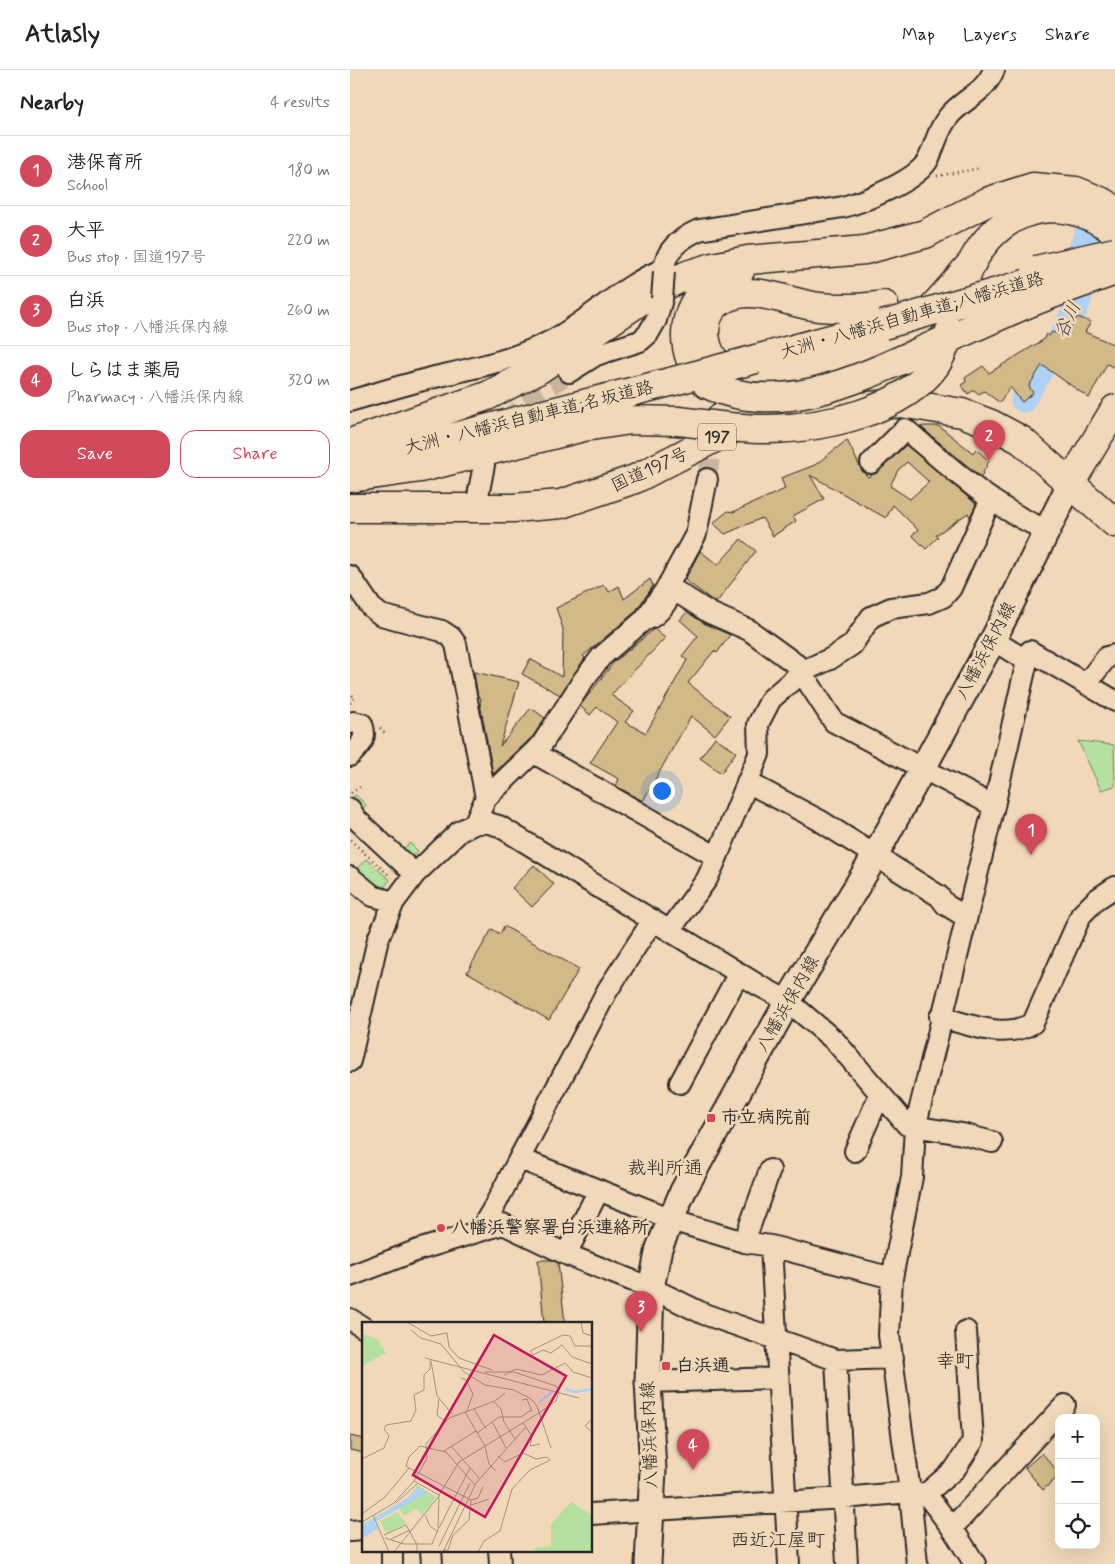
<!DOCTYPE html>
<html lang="en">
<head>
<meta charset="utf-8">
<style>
  body { margin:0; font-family:Mynerve,"Klee One",sans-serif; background:#f6f6f6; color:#222 }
  .controls { position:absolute; right:15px; bottom:15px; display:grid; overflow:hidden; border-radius:10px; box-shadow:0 5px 20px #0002 }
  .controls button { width:45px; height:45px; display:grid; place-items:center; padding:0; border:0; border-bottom:1px solid #e0e0e0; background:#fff; color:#222; font:25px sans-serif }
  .you { position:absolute; left:311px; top:720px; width:18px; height:18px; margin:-12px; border:4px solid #fff; border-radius:50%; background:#1a73e8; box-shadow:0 0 0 8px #1a73e833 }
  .badge { display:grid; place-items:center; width:32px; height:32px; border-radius:50%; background:#d1495b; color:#fff; font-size:16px; font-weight:700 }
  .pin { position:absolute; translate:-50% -41px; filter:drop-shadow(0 1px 2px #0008) }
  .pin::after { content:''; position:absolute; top:26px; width:18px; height:15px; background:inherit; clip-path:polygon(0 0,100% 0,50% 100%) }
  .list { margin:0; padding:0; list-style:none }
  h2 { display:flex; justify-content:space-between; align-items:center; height:65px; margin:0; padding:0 20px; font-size:21px }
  h2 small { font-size:16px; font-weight:400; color:#767676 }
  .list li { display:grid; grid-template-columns:32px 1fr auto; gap:15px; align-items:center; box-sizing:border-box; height:70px; padding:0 20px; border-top:1px solid #e0e0e0 }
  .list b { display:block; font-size:19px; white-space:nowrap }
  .list p { margin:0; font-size:16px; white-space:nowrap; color:#767676 }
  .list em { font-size:16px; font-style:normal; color:#767676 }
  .actions { display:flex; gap:10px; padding:15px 20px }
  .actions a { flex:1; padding:11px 0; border:1px solid #d1495b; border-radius:15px; text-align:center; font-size:18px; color:#d1495b }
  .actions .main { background:#d1495b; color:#fff }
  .icon { flex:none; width:28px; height:28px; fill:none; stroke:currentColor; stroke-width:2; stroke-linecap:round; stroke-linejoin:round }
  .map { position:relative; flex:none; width:765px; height:1494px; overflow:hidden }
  header { display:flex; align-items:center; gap:30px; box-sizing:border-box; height:70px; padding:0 25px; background:#fff; border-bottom:1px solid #e0e0e0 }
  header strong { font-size:24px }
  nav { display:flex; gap:28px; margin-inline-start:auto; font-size:18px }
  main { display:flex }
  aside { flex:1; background:#fff }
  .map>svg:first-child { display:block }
  .green { fill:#b4e19f; stroke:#708665 }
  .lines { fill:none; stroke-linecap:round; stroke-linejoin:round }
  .river { stroke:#aed1f6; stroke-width:25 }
  .building { fill:#d2b988; stroke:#2b2b2b; fill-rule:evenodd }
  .minor-tunnel { stroke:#c9b59c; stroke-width:20; stroke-dasharray:20 10; stroke-linecap:butt }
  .minor-casing { stroke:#2b2b2b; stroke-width:24 }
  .major-casing { stroke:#2b2b2b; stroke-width:29 }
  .highway-casing { stroke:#2b2b2b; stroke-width:31 }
  .path { stroke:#2b2b2b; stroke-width:2.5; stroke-dasharray:1 4; stroke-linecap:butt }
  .minor { stroke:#f0d8b8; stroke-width:20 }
  .major { stroke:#f0d8b8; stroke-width:25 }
  .highway { stroke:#f0d8b8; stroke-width:28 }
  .minor-bridge-casing { stroke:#2b2b2b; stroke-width:24; stroke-linecap:butt }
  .highway-bridge-casing { stroke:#2b2b2b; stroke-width:31; stroke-linecap:butt }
  .minor-bridge { stroke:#f0d8b8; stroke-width:20 }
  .highway-bridge { stroke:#f0d8b8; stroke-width:28 }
  .poi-dot { fill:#d1495b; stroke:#f0d8b8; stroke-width:2 }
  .labels { text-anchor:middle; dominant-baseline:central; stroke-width:5; stroke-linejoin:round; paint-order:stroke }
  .shield { fill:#f0d8b8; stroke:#665f55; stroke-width:1 }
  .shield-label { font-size:16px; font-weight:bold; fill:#2b2b2b }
  .street-label { font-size:18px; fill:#2b2b2b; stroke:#f0d8b8 }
  .poi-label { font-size:18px; font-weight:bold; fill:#2b2b2b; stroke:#f0d8b8; text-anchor:start }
  .water-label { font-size:19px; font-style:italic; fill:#3f4449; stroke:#f0d8b8 }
  .neighbourhood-label { font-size:19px; fill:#2b2b2b; stroke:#f0d8b8 }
  .inset-river { fill:none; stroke:#aed1f6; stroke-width:2.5 }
  .inset-road { fill:none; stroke:#a19380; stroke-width:1 }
  .view { fill:#c2185b; fill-opacity:0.15; stroke:#c2185b; stroke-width:2.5 }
  .inset-edge { fill:none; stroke:#2b2b2b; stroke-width:2.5 }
</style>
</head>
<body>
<header>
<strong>Atlasly</strong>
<nav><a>Map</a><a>Layers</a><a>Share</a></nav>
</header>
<main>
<aside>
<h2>Nearby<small>4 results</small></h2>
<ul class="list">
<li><span class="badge">1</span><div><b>港保育所</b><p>School</p></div><em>180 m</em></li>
<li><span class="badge">2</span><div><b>大平</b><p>Bus stop · 国道197号</p></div><em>220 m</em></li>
<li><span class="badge">3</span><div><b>白浜</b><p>Bus stop · 八幡浜保内線</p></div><em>260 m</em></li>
<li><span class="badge">4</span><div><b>しらはま薬局</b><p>Pharmacy · 八幡浜保内線</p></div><em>320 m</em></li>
</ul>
<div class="actions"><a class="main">Save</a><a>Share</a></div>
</aside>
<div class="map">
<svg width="765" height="1494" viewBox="0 0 765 1494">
  <rect width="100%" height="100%" fill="#f0d8b8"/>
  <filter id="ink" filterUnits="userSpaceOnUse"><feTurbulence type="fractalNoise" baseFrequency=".02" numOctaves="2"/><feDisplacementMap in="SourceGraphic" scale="10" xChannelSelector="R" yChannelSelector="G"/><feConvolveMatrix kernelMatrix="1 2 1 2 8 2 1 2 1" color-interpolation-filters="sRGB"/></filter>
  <g filter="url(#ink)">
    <path class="green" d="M728,671L764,675L765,716L751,720Z
      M6,725L16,735L10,742L52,780L60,773L68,781L59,791L4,741L0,728Z
      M16,789L40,810L34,817L20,818L3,803Z"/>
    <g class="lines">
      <path class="river" d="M673,330L715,260L728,233L733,213L730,183L737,163"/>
    </g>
    <path class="building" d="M727,247L741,252L735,262L765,275V298L757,294L739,328L692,295L679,316L683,323L672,332L660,317L650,333L634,321L629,324L624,320L618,324L611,315L616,312L615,308L633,296L639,303L693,270L696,264L699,266L702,262L712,266L715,260L719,261Z
      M573,356H589L623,383L626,379L639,391L631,407L571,357Z
      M497,370L512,401L518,407L529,401L556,375L626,434L620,447L618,443L586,465L588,467L576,479L562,465L568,460L543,435L536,448L460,405L474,429L443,446L446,451L423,466L412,448L375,464L363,453L378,441L383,442L435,419L431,408L465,395ZM557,392L579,412L560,429L540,416L548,400Z
      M391,469L406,481L366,533L335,510L350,481L368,495Z
      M300,509L303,516L285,542L233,586L235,588L210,625L172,604L180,589L212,607L213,559L206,538L254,515L259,522L269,516L274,529Z
      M337,542L355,554L380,565L367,583L364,581L338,613L380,646L365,665L341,646L293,731L266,716L269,709L240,693L267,652L247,637L240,645L230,636L264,592L304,559L315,568L261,625L284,641L275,652L296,663L337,590L332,586L348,566L330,550Z
      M124,602L169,612L150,676L181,638L195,648L183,666L143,704L130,633L131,628L128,627Z
      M365,667L386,682L371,703L350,688Z
      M184,795L204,814L182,837L162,818Z
      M154,856L229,899L199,950L117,902L142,859L150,864Z
      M188,1190H202L208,1193L215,1253H194Z
      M0,1366L14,1369V1383L0,1380Z
      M692,1383L709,1403V1406L693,1420L675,1398Z"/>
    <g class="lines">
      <path class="minor-tunnel" d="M153,352L219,302
        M357,409L363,359"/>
      <g class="minor-casing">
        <path id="minor" d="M314,202C314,180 331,168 349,160L493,137C515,131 569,110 579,88C586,73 588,59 599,46C614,28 634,24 644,0
          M219,302L246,285L290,271L298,264L306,250L312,229
          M0,331C28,323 56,314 85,307C124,298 164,290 201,271C241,250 272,215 314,199
          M367,346L385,332L403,330
          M521,393L555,359C599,396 643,439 697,460
          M126,436L134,395
          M0,506L21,537L31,545L92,561L101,567L106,574L136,728
          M294,550C308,548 317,531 324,520L360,543L399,560L447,595L484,652L644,736
          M677,591L680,581L765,631
          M736,614L757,587L765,585
          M0,653L3,652L12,654C18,670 10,675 0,686
          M184,683L367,787
          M397,712L469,750L589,826L596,835L616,847
          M0,739L6,749L65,804
          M124,754L136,728L192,674L234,609L251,587L294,550L316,519L346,464L357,409
          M0,807L23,826L44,832
          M320,860L357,809L367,787L409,684L408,654L421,629L453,601L480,589L502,575L521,547L541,538L579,533L593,527L601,518L641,429
          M590,947C622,955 654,970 683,953L731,845L747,829L765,817
          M0,991L28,869L44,832L65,804L110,761L124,754L135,752L149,756L408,915L438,931L485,971L557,1055L612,1064L642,1072
          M330,1013L389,903
          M505,1081L530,1024
          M170,1089L334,1154L394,1172L421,1176L542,1208
          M131,1159L144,1137L257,921L303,850
          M394,1172L420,1100
          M421,1176L439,1494
          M216,1184L249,1120
          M0,1206L68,1180L153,1154L218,1185L301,1218L354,1244L426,1269L486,1290L543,1288
          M0,1249L14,1258
          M486,1290L497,1494
          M298,1312L428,1308
          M576,1424L605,1399L623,1371L616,1261
          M241,1444L494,1428L560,1422L576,1424L602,1458L625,1494
          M602,1458L715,1335
          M0,1461L14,1460
          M81,1480L82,1494
          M149,1480L150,1494
          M42,1494V1480
          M567,1494L560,1422L539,1265L542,1208L562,1107L565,1058L644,736L677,591L643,570"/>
      </g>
      <g class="major-casing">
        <path id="major" d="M298,1494L303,1400L298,1312L301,1218L309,1178L333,1121L438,931L525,786L573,698L643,570L721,412"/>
      </g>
      <g class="highway-casing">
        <path id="highway" d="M614,213C635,143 705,114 765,162
          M534,235C512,238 491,239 469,237C440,234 406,214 376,228C344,243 351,291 382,304C400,311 423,307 442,305C476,299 516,291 545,270C574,251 597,221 620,195
          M406,289L533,255
          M357,314C333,293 328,251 350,225C359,213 377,207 390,201
          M0,373L137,326L188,300L305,221L337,205L363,197L398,190L515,180L575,164L639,131L683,117L726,121L755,133L765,141
          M6,392L324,311
          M0,408L71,398L234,357L281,350L328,351
          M721,412L765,339
          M0,438H163L211,434L285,409L392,354L418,346L551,333L612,343L641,354L671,370L765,453"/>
      </g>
      <path class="path" d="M587,106L631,98
        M0,633L5,628L2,625
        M30,658L35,663
        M1,723L10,717
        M0,770L41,807"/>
      <use href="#minor" class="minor"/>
      <use href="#major" class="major"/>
      <use href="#highway" class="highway"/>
      <g class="minor-bridge-casing">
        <path id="minor-bridge" d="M312,229L314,202"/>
      </g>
      <g class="highway-bridge-casing">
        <path id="highway-bridge" d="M686,200L765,182
          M533,255L710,204
          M324,311L406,289
          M357,314C427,348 507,310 571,281C600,268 629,255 658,242C693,226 730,214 765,201
          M328,351C358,354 389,360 419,359C473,358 551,342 585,296C592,286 596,273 600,261"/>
      </g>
      <use href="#minor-bridge" class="minor-bridge"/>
      <use href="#highway-bridge" class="highway-bridge"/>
    </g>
  </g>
  <g class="poi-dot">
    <rect x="356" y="1043" width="10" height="10" rx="2.5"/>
    <circle cx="91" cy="1158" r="5"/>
    <rect x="311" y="1291" width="10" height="10" rx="2.5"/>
  </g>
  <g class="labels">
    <rect class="shield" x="348" y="353.5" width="38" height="27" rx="4"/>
    <g class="shield-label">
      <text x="367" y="367">197</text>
    </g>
    <g class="street-label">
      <text transform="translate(562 246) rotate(-16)">大洲・八幡浜自動車道;八幡浜道路</text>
      <text transform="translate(179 348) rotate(-14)">大洲・八幡浜自動車道;名坂道路</text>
      <text transform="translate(300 400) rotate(-25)">国道197号</text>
      <text transform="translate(636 581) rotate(-62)">八幡浜保内線</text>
      <text transform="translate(438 934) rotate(-60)">八幡浜保内線</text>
      <text transform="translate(300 1365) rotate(-92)">八幡浜保内線</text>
    </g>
    <g class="poi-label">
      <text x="371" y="1048">市立病院前</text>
      <text x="101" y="1158">八幡浜警察署白浜連絡所</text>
      <text x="326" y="1296">白浜通</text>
    </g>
    <g class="water-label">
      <text transform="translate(718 250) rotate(-65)">谷川</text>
    </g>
    <g class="neighbourhood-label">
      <text x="315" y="1098">裁判所通</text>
      <text x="605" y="1291">幸町</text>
      <text x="428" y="1470">西近江屋町</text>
    </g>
  </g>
  <g transform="translate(12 1252)">
    <rect width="230" height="230" fill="#f0d8b8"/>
    <path d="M0,12L14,16L24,31L0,44ZM55,163L74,175L60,193L54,187L42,194L37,186L65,170L55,166L49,173ZM209,180L230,193L229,230H173L172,226L189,224V202ZM35,190L44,202L24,211L18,199Z" fill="#b4e19f"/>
    <path d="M55,166L66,170L13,200L16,207L0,216V203L47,175Z" fill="#aed1f6"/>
    <path class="inset-river" d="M203,67L213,70L230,67M177,80L190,70"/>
    <path class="inset-road" d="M45,0L69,14L85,11L87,25L97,36L130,48M219,0L221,11L230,14M49,8L59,16L79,22L102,50L123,63L152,68L169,77L175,84L189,126M230,24H213L208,14L201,13L168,29L171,33L181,28L189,31L200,23L210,35L230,42M63,36L217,76M69,39L75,74L91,93M123,50H152L194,64L197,69L194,79L177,91M142,53L154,47L180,53L203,41L211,50L230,56M99,56L104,58L111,72L105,89M77,77L75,93L84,100M160,78L165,77L170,90M132,80L139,87L142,100L153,117M112,87L124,107M103,90L123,124L127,142L134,149M230,97L223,104L230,110M131,101L144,126M164,105L170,115L168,124L178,122M115,111L137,95H159L169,88M89,124L117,156M82,129L114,109M0,137L22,126L27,114L22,107L24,103L49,99L54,88L52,73L62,68V53L68,47V38M47,146L109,178L107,198L91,213L86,228H81M52,159L65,136L64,122L87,96L133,79L143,71M109,178L116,176L121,165M34,181L55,162M109,183L127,177M0,192L23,175L47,146L44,144L47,135L58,124L84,130L113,163M11,193L27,230M63,193L68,204L76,210M0,200L32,181L52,159L77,173L97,140L177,91M77,206L108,146M22,213L44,203L55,223V230M23,216L42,222H70L76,208L77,173M29,217L48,208M77,224L108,161M32,230L76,175M81,230L114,161L164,105L161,101M116,230L122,219L138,209L150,167L168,148L188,138L185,135L174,137L161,131L143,140L136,134"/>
    <path class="view" d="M132,13L204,54L123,195L51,153Z"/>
    <rect width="230" height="230" class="inset-edge"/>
  </g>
</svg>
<div class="controls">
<button>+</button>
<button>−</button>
<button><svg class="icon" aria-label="locate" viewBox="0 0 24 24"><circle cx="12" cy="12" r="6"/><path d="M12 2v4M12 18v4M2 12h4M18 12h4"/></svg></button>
</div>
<div class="you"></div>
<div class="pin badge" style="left:681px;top:785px">1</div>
<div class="pin badge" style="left:639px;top:391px">2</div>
<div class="pin badge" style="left:291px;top:1262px">3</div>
<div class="pin badge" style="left:343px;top:1400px">4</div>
</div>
</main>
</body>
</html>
